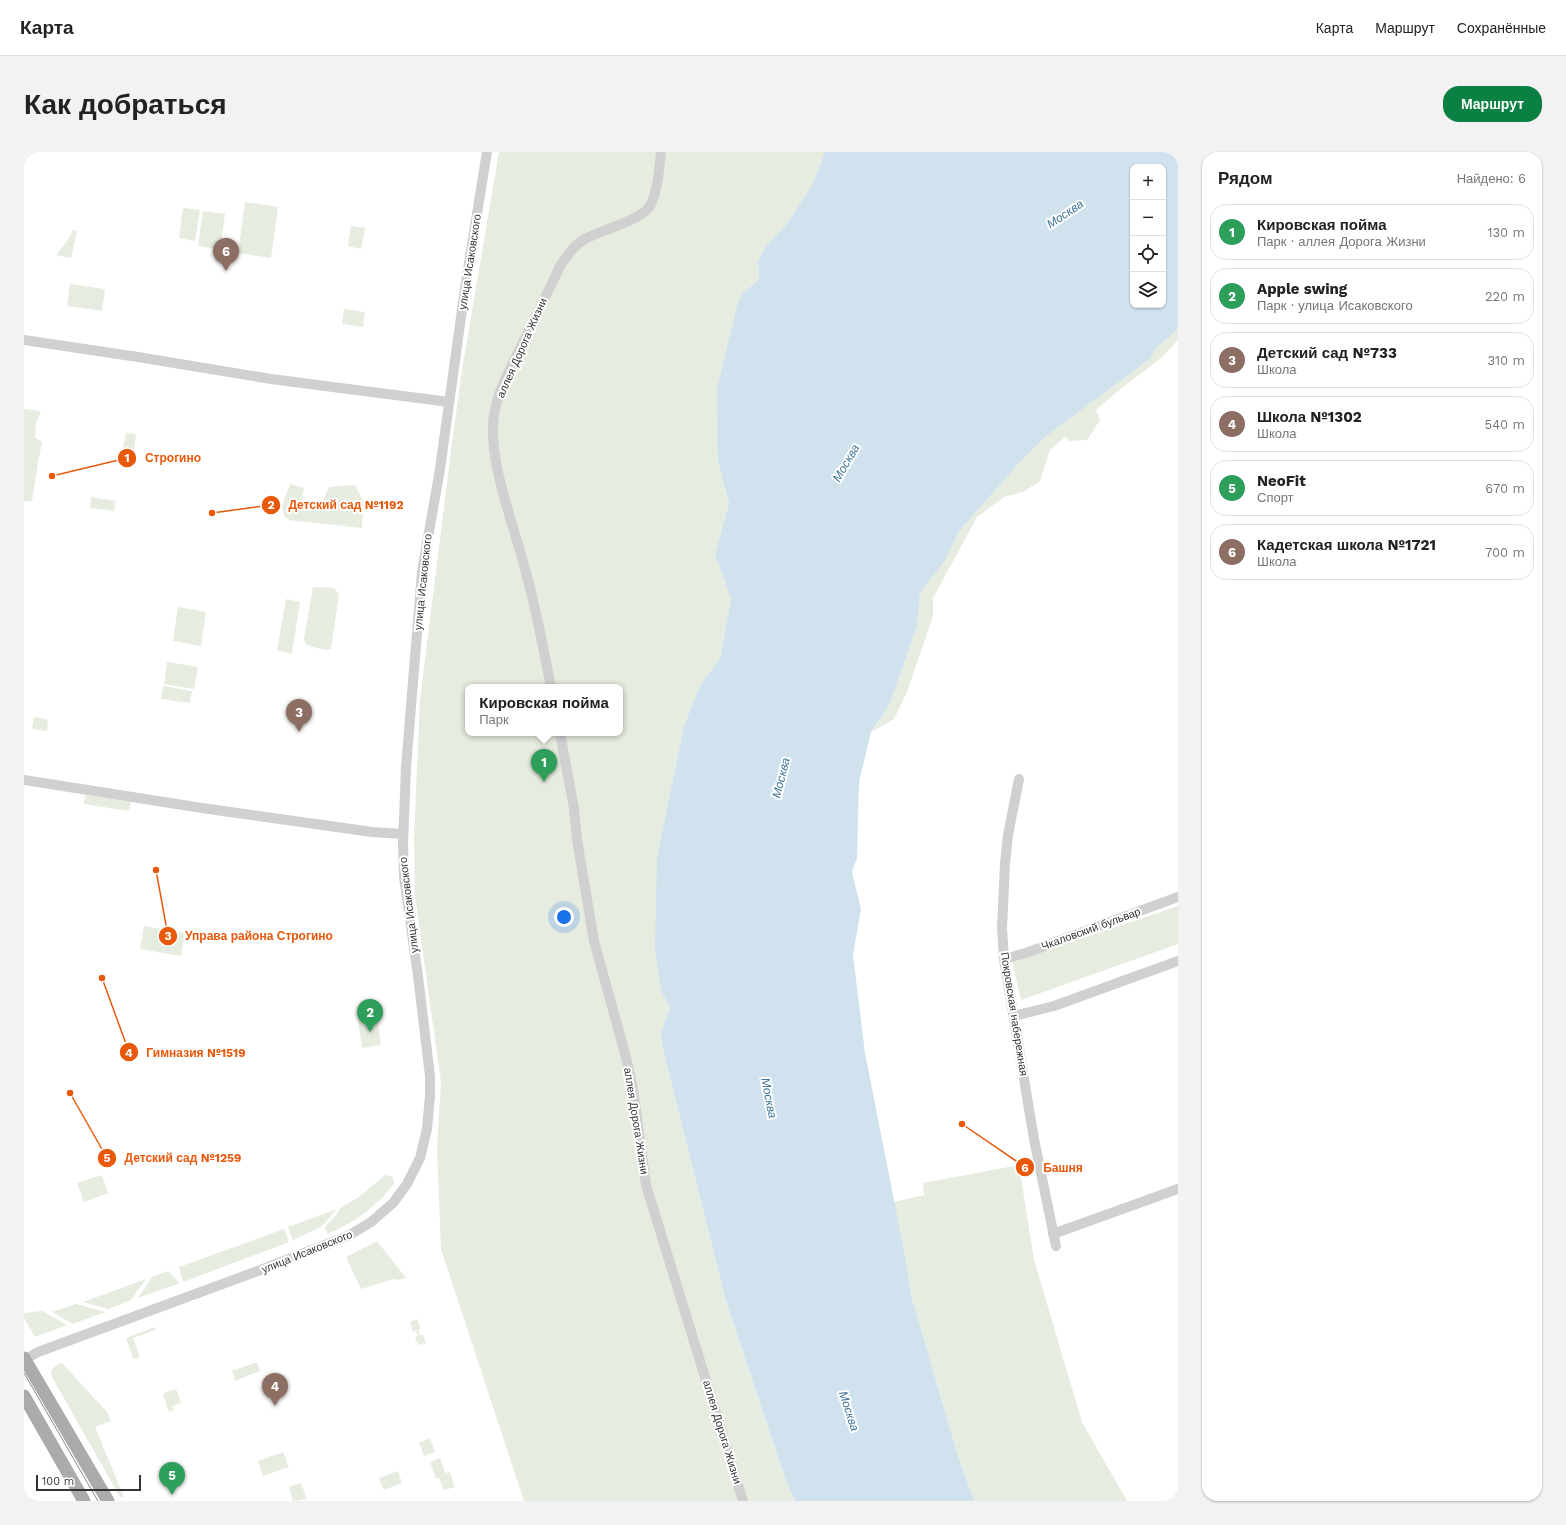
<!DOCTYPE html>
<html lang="ru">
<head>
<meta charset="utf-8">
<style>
  body { margin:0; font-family:"Work Sans",sans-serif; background:#f2f2f2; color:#222 }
  .controls { position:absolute; right:12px; top:12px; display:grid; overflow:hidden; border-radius:8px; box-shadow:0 1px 3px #0004 }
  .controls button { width:36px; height:36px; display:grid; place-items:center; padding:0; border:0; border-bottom:1px solid #e0e0e0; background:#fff; color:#222; font:20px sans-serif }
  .scale { position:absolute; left:12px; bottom:10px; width:105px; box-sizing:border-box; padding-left:4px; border:2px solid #333; border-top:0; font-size:11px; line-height:14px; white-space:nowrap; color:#333; -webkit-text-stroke:3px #fff; paint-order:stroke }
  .you { position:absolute; left:540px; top:765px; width:14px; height:14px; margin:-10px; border:3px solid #fff; border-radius:50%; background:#1a73e8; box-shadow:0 0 0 6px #1a73e833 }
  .badge { display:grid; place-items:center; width:26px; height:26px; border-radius:50%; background:#0b8043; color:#fff; font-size:13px; font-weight:700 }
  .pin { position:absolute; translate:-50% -33px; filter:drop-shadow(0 1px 2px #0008) }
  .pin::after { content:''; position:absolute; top:21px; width:14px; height:12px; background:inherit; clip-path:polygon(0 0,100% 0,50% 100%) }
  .popup { position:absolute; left:441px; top:532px; width:158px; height:52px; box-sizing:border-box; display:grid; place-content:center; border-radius:8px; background:#fff; filter:drop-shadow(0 1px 3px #0005); font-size:13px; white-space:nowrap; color:#767676 }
  .popup b { font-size:15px; color:#222 }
  .popup::after { content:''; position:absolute; left:50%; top:100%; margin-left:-8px; border:8px solid transparent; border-top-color:#fff }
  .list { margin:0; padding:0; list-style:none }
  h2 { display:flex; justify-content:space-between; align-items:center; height:52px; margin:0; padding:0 16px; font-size:17px }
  h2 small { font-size:13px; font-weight:400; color:#767676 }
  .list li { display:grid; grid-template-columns:26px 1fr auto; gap:12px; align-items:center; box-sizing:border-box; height:56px; margin:0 8px 8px; padding:0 8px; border:1px solid #e0e0e0; border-radius:16px }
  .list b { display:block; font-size:15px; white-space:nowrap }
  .list p { margin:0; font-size:13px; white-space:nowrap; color:#767676 }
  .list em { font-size:13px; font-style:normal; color:#767676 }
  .icon { flex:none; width:22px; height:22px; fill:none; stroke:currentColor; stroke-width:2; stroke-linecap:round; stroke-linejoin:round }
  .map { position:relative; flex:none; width:1154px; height:1349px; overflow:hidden; border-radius:16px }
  header { display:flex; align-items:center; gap:24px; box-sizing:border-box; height:56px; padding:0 20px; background:#fff; border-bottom:1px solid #e0e0e0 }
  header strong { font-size:19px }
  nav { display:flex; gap:22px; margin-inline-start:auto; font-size:14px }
  .intro { display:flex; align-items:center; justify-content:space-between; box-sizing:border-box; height:96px; padding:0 24px }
  h1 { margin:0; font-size:28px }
  .button { padding:10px 18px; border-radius:16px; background:#0b8043; color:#fff; font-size:14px; font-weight:700 }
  main { display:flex; gap:24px; padding:0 24px }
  aside { flex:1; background:#fff; border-radius:16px; box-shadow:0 1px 3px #0004 }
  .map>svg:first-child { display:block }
  .green { fill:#e6ecdf; fill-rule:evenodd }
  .water { fill:#cfe2ee; fill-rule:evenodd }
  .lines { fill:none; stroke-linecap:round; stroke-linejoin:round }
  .minor { stroke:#d0d0d0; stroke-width:10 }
  .major { stroke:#ababab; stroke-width:13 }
  .tram { stroke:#888; stroke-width:1 }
  .labels { text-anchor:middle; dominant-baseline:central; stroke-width:4; stroke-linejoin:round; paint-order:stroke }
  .street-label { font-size:11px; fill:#333; stroke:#fff }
  .water-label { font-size:12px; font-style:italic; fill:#3f7597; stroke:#fff }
  .leader { fill:none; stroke:#e8590c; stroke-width:1.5 }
  .callout-dot { fill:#e8590c; stroke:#fff; stroke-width:1.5 }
  .mark-label { font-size:12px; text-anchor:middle; font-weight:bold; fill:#fff }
  .callout-label { font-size:12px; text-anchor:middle; font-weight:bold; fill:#e8590c; stroke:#fff; stroke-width:4; stroke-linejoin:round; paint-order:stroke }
</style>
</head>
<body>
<header>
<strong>Карта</strong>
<nav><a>Карта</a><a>Маршрут</a><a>Сохранённые</a></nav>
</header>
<div class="intro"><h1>Как добраться</h1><a class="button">Маршрут</a></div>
<main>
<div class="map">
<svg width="1154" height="1349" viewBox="0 0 1154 1349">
  <rect width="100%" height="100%" fill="#fff"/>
  <path class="green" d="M475,0H801L788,33L763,72L741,95L734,109L735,127L718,142L694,309L705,351L691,402L707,447L696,506L677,532L660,573L633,706L637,839L646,855L637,881L638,893L702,1149L761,1326L771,1349H500L417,1097L413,996L417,930L391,744L390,687L396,548L429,283L439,212ZM444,535H596V581H444Z
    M221,50L254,55L247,106L214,101Z
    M159,56L176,58L171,89L155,86Z
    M179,59L201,62L196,97L174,94Z
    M327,74L341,76L337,97L324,94Z
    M49,78L53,79L47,106L32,103L44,88Z
    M46,132L81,137L78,159L43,154Z
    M320,157L341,160L339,175L318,172Z
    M1154,177V188L1136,207L1099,235L1072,258L1076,268L1063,288L1046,289L1041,285L1026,298L1016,329L999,340L980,345L953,365L909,446V464L883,540L870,567L848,580L865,554L893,474L896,441L922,407L935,379L998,308L1021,285L1127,206L1132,196Z
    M0,257L17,259L12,271L11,286L18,290L14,310L8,349L0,350Z
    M102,281L112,282L110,298L99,296Z
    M266,332L280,336L277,353L295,357L305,335L331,333L339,349L338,376L265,368L260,364L258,354Z
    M67,345L92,349L90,359L66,356Z
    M289,435L310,436L315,442L307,497L302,498L282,493L280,487Z
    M262,447L276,450L268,501L253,499Z
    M154,455L182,460L177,494L149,489Z
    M143,510L174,515L170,537L140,532Z
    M139,534L168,539L166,551L137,547Z
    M10,565L22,567L24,570L23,579L8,577Z
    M61,643L107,650L105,659L60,652Z
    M1154,754V792L997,848L988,810Z
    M120,774L161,781L157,804L116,797Z
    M353,864L357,893L338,896L334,867Z
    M995,1013L1010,1108L1058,1270L1103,1349H950L934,1304L887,1143L870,1050L900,1043L899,1031Z
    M78,1023L84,1041L60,1050L53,1031Z
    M361,1023L369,1025L370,1032C352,1055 330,1071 303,1082L301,1075L313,1062L316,1056L335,1045Z
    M313,1057L297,1075L269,1088L264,1075Z
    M260,1077L265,1090L159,1130L155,1115Z
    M353,1089L382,1126L374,1128L370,1127L337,1137L322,1105Z
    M144,1119L156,1131L114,1146L128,1125Z
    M122,1127L107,1148L84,1157L59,1150Z
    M52,1152L81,1160L49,1172L28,1160Z
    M18,1159L43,1173L11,1185L0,1166V1161Z
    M393,1167L397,1177L394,1178L396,1183H399L402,1191L394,1193L391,1185L394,1184L392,1179L389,1180L386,1170Z
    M131,1175L132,1178L109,1186L116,1205L111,1207L109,1206L102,1186Z
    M233,1210L236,1219L211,1229L208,1219Z
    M38,1211L83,1260L87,1269L71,1275L100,1345H96L28,1225C25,1217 30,1214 38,1211Z
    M152,1237L157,1251L148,1254L150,1258L145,1260L139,1243L140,1241Z
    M406,1286L411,1300L400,1304L395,1291Z
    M259,1300L265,1315L239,1324L234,1309Z
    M416,1306L421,1321L426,1320L431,1335L420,1338L415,1326L412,1327L406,1310Z
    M374,1319L378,1331L360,1338L355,1326Z
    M277,1331L283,1347L269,1349L265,1335Z"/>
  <path class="water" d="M801,0H1154V177L1132,196L1127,206L1021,285L998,308L935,379L922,407L896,441L893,474L865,554L847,580L835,630L833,706L828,720L837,757L829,803L841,901L881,1104L887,1143L934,1304L950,1349H771L761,1326L702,1149L638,893L637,881L646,855L637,839L631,796L633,706L660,573L677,532L696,506L707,447L691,402L705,351L694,309L693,237L713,154L718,142L735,127L734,109L741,95L763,72L788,33ZM1109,15H1139V153H1109Z"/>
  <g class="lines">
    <path class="minor" d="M0,188L114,205L247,227L425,250
      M527,535C519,496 512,455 501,417C490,373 463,307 470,263C474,237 488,214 499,190C512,165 524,140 536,114C543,104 550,93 561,87C575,79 618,68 626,54C634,38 635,18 637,0
      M536,581L550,656L553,688L570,789L602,905L609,937L622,1033L719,1349
      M995,627L984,683L981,711L978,776L980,807L1010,987L1032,1094
      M0,628L178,656L348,680L379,682
      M980,807L1002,801L1154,745
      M990,864L1030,854L1154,809
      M1029,1082L1154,1037
      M0,1208L14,1200L239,1117L324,1084L347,1070L369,1051L383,1032L396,1006L403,977L406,944V924L394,824L380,725L379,692L382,615L398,420L416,317L441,136L463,0"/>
    <path class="major" d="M0,1206L84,1349
      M0,1244L60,1349"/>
    <path class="tram" d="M0,1221L74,1349"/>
  </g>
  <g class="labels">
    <g class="street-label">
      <text transform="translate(446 110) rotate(-81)">улица Исаковского</text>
      <text transform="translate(498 196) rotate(-66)">аллея Дорога Жизни</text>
      <text transform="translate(399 430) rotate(-84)">улица Исаковского</text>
      <text transform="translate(385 753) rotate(-97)">улица Исаковского</text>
      <text transform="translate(1067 777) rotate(-20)">Чкаловский бульвар</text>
      <text transform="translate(990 862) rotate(81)">Покровская набережная</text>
      <text transform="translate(612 969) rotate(81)">аллея Дорога Жизни</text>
      <text transform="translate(283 1100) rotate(-22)">улица Исаковского</text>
      <text transform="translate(698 1280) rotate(73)">аллея Дорога Жизни</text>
    </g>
    <g class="water-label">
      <text transform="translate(1041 62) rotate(-34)">Москва</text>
      <text transform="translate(822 311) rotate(-60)">Москва</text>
      <text transform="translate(757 626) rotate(-76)">Москва</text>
      <text transform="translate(745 946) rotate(79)">Москва</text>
      <text transform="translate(825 1259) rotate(72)">Москва</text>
    </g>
  </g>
  <path class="leader" d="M28 324L103 306M188 361L247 353M132 718L144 784M78 826L105 900M46 941L83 1006M938 972L1001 1015"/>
  <g class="callout-dot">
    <circle cx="28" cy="324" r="4"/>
    <circle cx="188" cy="361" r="4"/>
    <circle cx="132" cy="718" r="4"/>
    <circle cx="78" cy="826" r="4"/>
    <circle cx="46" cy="941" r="4"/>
    <circle cx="938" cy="972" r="4"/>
    <circle cx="103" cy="306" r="10"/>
    <circle cx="247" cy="353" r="10"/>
    <circle cx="144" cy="784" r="10"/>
    <circle cx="105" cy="900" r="10"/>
    <circle cx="83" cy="1006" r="10"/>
    <circle cx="1001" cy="1015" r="10"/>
  </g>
  <g class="mark-label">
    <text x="103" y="310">1</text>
    <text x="247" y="357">2</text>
    <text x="144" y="788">3</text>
    <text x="105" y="905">4</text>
    <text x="83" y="1010">5</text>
    <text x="1001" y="1020">6</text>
  </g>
  <g class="callout-label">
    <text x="149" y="310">Строгино</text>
    <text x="322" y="357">Детский сад №1192</text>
    <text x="235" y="788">Управа района Строгино</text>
    <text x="172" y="905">Гимназия №1519</text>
    <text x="159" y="1010">Детский сад №1259</text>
    <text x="1039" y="1020">Башня</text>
  </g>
</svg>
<div class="controls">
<button>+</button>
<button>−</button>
<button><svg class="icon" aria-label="locate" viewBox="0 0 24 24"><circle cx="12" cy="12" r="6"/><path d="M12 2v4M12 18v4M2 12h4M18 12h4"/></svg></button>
<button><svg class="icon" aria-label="layers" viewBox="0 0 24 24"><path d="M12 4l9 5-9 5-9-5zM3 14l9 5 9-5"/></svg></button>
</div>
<div class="scale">100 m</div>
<div class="you"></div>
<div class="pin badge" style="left:520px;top:630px;background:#2e9e5b">1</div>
<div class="popup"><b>Кировская пойма</b>Парк</div>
<div class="pin badge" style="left:346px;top:880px;background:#2e9e5b">2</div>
<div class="pin badge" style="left:275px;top:580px;background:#8d6e63">3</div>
<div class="pin badge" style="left:251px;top:1254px;background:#8d6e63">4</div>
<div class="pin badge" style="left:148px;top:1343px;background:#2e9e5b">5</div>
<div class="pin badge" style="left:202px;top:119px;background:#8d6e63">6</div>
</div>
<aside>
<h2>Рядом<small>Найдено: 6</small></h2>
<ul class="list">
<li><span class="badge" style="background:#2e9e5b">1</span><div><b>Кировская пойма</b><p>Парк · аллея Дорога Жизни</p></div><em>130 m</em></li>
<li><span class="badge" style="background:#2e9e5b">2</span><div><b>Apple swing</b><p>Парк · улица Исаковского</p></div><em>220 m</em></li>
<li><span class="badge" style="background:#8d6e63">3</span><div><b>Детский сад №733</b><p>Школа</p></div><em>310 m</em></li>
<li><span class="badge" style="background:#8d6e63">4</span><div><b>Школа №1302</b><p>Школа</p></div><em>540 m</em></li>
<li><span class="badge" style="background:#2e9e5b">5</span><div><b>NeoFit</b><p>Спорт</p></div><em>670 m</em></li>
<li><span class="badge" style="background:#8d6e63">6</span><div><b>Кадетская школа №1721</b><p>Школа</p></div><em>700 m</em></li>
</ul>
</aside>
</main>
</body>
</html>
